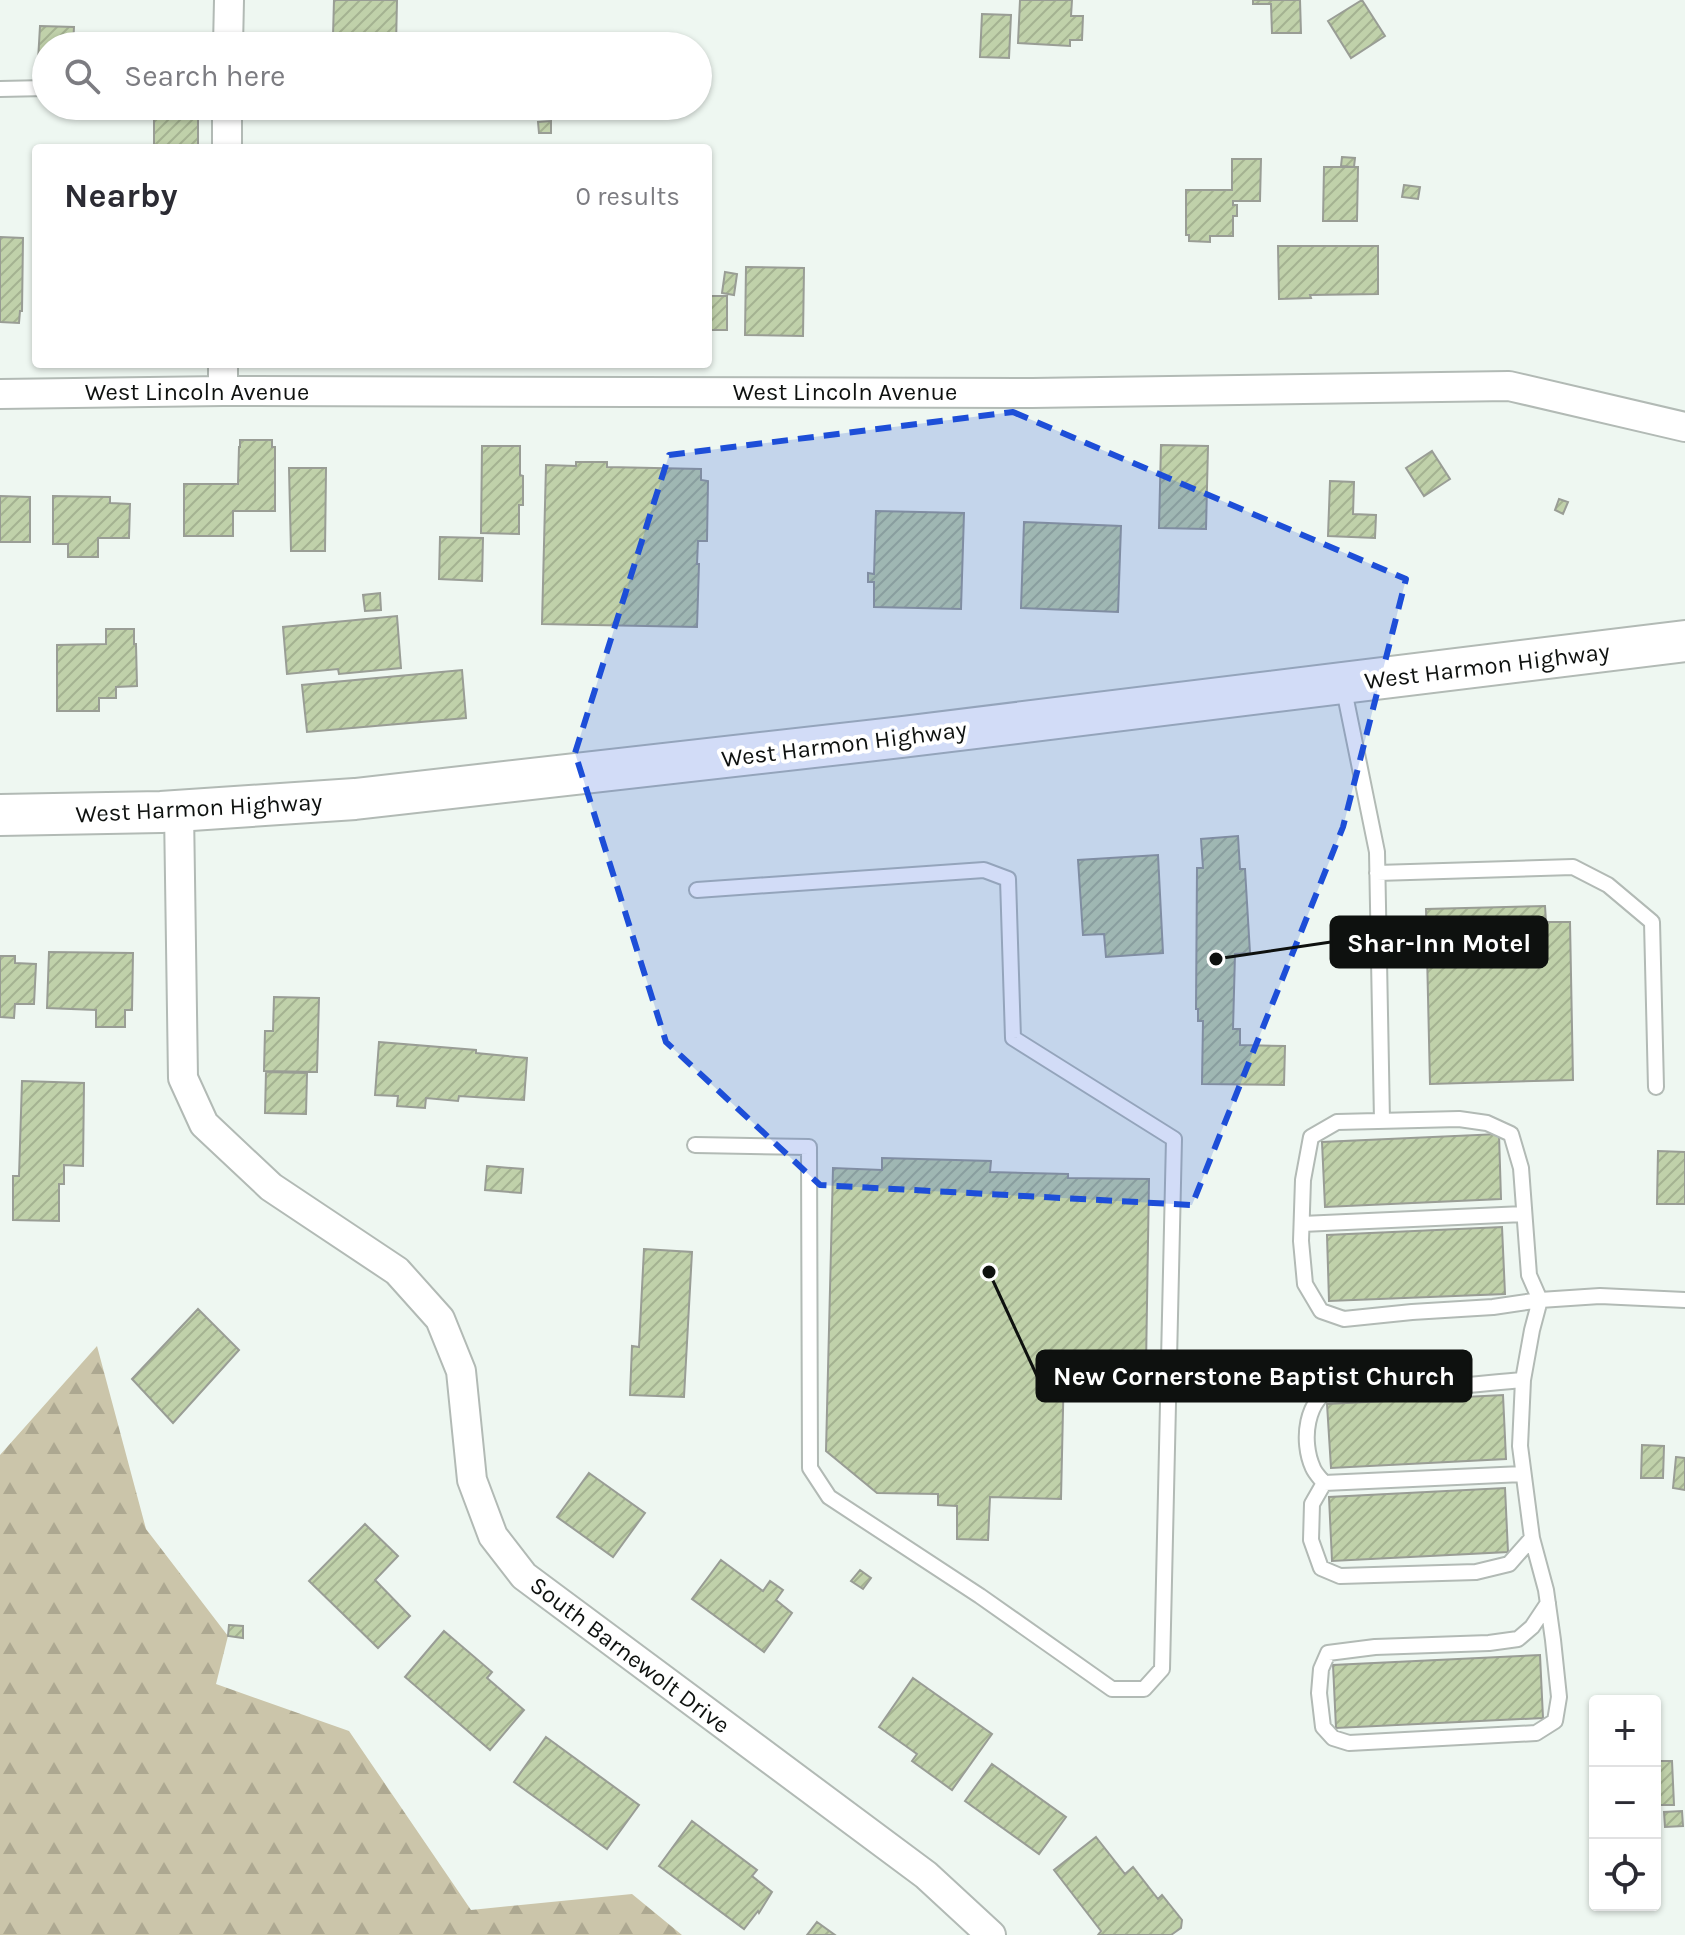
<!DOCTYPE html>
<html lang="en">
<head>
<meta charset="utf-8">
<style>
  body { margin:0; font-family:Karla,sans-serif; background:#f2f2f3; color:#2b2b33 }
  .controls { position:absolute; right:24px; bottom:24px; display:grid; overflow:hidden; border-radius:8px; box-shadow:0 2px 6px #0004 }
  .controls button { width:72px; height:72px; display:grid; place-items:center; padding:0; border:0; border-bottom:2px solid #e1e1e2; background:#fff; color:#2b2b33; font:40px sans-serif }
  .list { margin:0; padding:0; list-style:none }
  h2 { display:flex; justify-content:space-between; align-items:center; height:104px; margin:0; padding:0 32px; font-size:34px }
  h2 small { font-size:26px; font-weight:400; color:#7c7c81 }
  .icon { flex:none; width:44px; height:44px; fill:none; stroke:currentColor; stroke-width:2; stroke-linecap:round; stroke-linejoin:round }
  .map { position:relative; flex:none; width:1685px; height:1935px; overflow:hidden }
  .search { position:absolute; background:#fff; box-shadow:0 2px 6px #0004; left:32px; top:32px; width:680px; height:88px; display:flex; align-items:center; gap:20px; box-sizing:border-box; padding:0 28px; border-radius:44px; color:#7c7c81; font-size:30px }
  .panel { position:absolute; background:#fff; box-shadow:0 2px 6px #0004; left:32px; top:144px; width:680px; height:224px; border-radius:8px }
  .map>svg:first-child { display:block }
  .forest { fill:url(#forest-firs) }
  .building { fill:url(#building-hatch); stroke:#999d95; stroke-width:2 }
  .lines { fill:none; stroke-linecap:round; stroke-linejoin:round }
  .lane-casing { stroke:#b2bab5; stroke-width:18 }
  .street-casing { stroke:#b2bab5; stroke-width:32 }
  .secondary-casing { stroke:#b2bab5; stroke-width:44 }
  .lane { stroke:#fff; stroke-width:14 }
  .street { stroke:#fff; stroke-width:28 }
  .secondary { stroke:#fff; stroke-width:40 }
  .marked { fill:#1d4ed8; fill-opacity:0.2; stroke:#1d4ed8; stroke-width:6; stroke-dasharray:16 10; stroke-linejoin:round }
  .labels { text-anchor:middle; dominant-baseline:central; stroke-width:8; stroke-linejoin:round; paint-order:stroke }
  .street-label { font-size:24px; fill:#0e110f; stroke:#fff }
  .leader { fill:none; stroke:#0e110f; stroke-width:3 }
  .callout-dot { fill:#0e110f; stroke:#fff; stroke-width:3 }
  .callout { fill:#0e110f; stroke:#0e110f; stroke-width:3 }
  .callout-label { font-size:26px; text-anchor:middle; font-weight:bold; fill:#fff }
</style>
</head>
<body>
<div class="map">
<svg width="1685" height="1935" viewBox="0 0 1685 1935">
  <defs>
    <pattern id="forest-firs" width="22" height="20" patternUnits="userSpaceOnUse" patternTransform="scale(2)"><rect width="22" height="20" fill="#cbc5aa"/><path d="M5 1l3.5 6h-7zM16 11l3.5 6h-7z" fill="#ada891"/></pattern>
    <pattern id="building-hatch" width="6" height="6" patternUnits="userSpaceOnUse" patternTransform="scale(2)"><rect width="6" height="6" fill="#c0d1aa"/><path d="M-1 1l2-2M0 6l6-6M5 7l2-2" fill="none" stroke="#a4b291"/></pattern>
  </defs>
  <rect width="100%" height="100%" fill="#eef7f1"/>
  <path class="forest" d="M97,1346L146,1529L228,1636L216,1684L349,1731L471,1910L632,1894L682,1935H0V1455Z"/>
  <path class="building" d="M334,0H397L396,46H330V36H333Z
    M1020,0H1072L1071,16H1083L1082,40H1070V46L1018,43Z
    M1253,0H1300L1301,33H1272L1271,4H1253Z
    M1362,0L1385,36L1351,58L1328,21Z
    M982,14L1011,15L1009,58L980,57Z
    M40,26L74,27L73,46H46V61H38Z
    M154,106H198V145H154Z
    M551,121V133H539L538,122Z
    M1342,157L1355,158L1354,167L1341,166Z
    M1232,159H1261L1260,201H1233V205H1237V216H1233V236H1210V242L1189,241V235H1186V190H1232Z
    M1324,167H1358L1357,221H1323Z
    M1404,185L1420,187L1418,199L1402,197Z
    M0,237L23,238L22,311H20L19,323L0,322Z
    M1278,246H1378V294L1310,295L1311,298L1279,299Z
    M746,267L804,268L803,336L745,335Z
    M725,272L737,274L734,295L722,293Z
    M708,296H727V330H708Z
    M240,440H272V447H275V511H233V536H184V484H238L239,447H240Z
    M1161,445L1208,446L1206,529L1159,528Z
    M482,446H520V475L523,476V505H519V534L481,533Z
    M1432,451L1450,479L1424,496L1406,468Z
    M576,462H607V467L701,469V480L708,481L707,541H698L697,564H699L697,627L542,624L546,465L576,466Z
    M289,468H326L325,551H291Z
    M1330,481L1354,482L1353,514L1376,515L1375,538L1328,536Z
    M0,496L30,497V542H0Z
    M53,496L110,497V503L130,504L129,538H98V557H68V544H53Z
    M1559,499L1568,502L1563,514L1555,510Z
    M876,511L964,513L961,609L874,607V582H868V573L874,574Z
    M1024,522L1121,526L1118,612L1021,608Z
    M440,537L483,538L482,581L439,579Z
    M380,593L381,610L365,611L363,595Z
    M397,616L401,668L339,674L338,669L287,674L283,627Z
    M106,629H134V644H136L137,686L116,687V698H99V711H57V645L106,644Z
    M462,670L466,718L307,732L302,685Z
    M1238,836L1240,869H1245L1250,953L1235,954L1233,1029H1240V1045L1285,1046L1284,1085L1202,1084L1203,1021H1198V1009H1196L1197,868H1203L1201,839Z
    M1158,855L1163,953L1106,957L1104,934L1083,935L1078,860Z
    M1545,906L1546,922H1570L1573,1080L1430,1084L1426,909Z
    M49,952L133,953L132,1010H125V1027H96V1010L47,1008Z
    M0,956H15V963L36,964L34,1004H15L14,1018L0,1017Z
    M274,997L319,998L317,1072L264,1071L265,1031H273Z
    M379,1042L476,1050V1053L527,1058L524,1100L459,1096L458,1101L426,1098L425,1108L397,1106L398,1096L375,1095Z
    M266,1072L307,1073L306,1114L265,1113Z
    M22,1081L84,1083L83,1166L64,1165V1184H59V1221L13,1220V1176H19Z
    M1499,1134L1501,1199L1325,1207L1322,1142Z
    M1658,1151L1685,1152V1204H1657Z
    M882,1158L991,1161L990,1172L1068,1174V1178L1149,1179L1146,1366H1064L1061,1499L990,1497L988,1540L957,1539V1506L938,1505V1494L877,1493L826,1451L833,1168L882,1170Z
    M487,1166L523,1169L521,1193L485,1190Z
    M1502,1227L1505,1294L1329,1301L1327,1235Z
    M644,1249L692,1252L684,1397L630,1395L632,1346L639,1347Z
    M198,1309L239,1350L173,1423L132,1379Z
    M1503,1395L1506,1459L1331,1468L1327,1404Z
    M1642,1445L1664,1446L1663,1478H1641Z
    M1676,1457L1685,1458V1490L1673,1488Z
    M589,1473L645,1513L613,1557L557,1517Z
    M1505,1488L1508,1552L1332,1561L1329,1497Z
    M365,1524L398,1556L375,1580L410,1616L378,1648L309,1581Z
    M721,1560L763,1591L770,1581L783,1590L776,1600L792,1613L764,1652L692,1599Z
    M860,1570L871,1578L863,1589L851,1581Z
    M229,1625L243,1626V1638L228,1636Z
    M444,1631L492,1672L487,1678L524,1710L490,1750L405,1677Z
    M1540,1655L1543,1718L1336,1728L1333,1665Z
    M913,1678L992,1734L952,1790L912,1761L917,1754L879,1727Z
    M546,1737L639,1805L607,1849L514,1782Z
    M1655,1761H1672L1674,1805H1655Z
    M992,1764L1066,1817L1039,1854L965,1801Z
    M1682,1811L1683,1826L1665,1827L1664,1812Z
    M692,1821L757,1870L752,1876L772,1892L759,1913L758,1911L744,1929L659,1866Z
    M1096,1837L1125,1874L1133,1867L1158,1899L1162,1895L1182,1920L1181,1928L1171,1935H1098L1101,1931L1054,1870Z
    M817,1922L835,1935H807Z"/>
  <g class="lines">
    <g class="lane-casing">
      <path id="lane" d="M0,89L46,88
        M1343,685L1377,852L1382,1121
        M1377,873L1573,867L1608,885L1652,922L1656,1087
        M695,1145L809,1147L810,1468L829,1497L980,1596L1112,1689H1144L1162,1669L1174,1139L1013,1038L1008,879L984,870L697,890
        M1302,1224L1524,1214
        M1523,1474L1324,1483L1312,1504L1311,1540L1321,1568L1340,1576L1476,1572L1509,1564L1532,1538
        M1324,1483C1320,1478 1315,1473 1313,1468C1301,1442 1305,1397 1336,1387C1356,1381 1389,1388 1411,1388C1448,1388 1485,1383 1523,1380
        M1548,1603L1532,1627L1518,1639L1489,1643L1375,1647L1328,1653L1321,1669L1319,1693L1323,1727L1333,1738L1349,1743L1536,1733L1555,1721L1559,1697L1553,1640L1546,1590L1532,1538L1520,1446L1523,1380L1532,1330L1540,1300L1529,1275L1521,1168L1511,1134L1487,1123L1459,1119L1337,1122L1311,1137L1303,1180L1301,1241L1305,1284L1321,1311L1344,1319L1412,1312L1493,1307L1540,1300L1600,1296L1685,1300"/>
    </g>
    <g class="street-casing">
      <path id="street" d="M228,46L229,0
        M227,148V106
        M223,391V364
        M0,394L223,391L1032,393L1509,386L1685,427
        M179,811L183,1078L204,1124L271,1187L397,1271L440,1319L461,1371L472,1480L493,1536L524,1576L926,1875L991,1935"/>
    </g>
    <g class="secondary-casing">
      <path id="secondary" d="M0,815L161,812L355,799L902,737L1685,641"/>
    </g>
    <use href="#lane" class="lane"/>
    <use href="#street" class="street"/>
    <use href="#secondary" class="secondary"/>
  </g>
  <path class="marked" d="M1013,412L1406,579L1343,827L1192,1205L820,1185L666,1042L575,753L669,455Z"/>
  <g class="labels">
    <g class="street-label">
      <text x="197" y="392">West Lincoln Avenue</text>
      <text x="845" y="392">West Lincoln Avenue</text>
      <text transform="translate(1487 666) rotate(-7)">West Harmon Highway</text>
      <text transform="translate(844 744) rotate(-7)">West Harmon Highway</text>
      <text transform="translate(199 808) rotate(-3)">West Harmon Highway</text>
      <text transform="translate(630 1655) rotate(37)">South Barnewolt Drive</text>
    </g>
  </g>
  <path class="leader" d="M1216 959L1331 942M989 1272L1037 1376"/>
  <g class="callout-dot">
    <circle cx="1216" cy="959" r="8"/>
    <circle cx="989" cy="1272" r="8"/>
  </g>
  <g class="callout">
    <rect x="1331" y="917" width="216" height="50" rx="8"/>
    <rect x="1037" y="1351" width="434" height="50" rx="8"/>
  </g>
  <g class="callout-label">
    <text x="1439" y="952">Shar-Inn Motel</text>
    <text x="1254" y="1385">New Cornerstone Baptist Church</text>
  </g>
</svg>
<div class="controls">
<button>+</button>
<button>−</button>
<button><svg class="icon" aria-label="locate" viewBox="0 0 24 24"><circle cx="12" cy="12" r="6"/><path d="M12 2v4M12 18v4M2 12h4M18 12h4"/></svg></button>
</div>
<div class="search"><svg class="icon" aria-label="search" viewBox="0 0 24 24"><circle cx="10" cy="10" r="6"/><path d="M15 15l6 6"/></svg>Search here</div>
<section class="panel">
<h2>Nearby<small>0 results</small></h2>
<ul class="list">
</ul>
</section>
</div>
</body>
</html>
